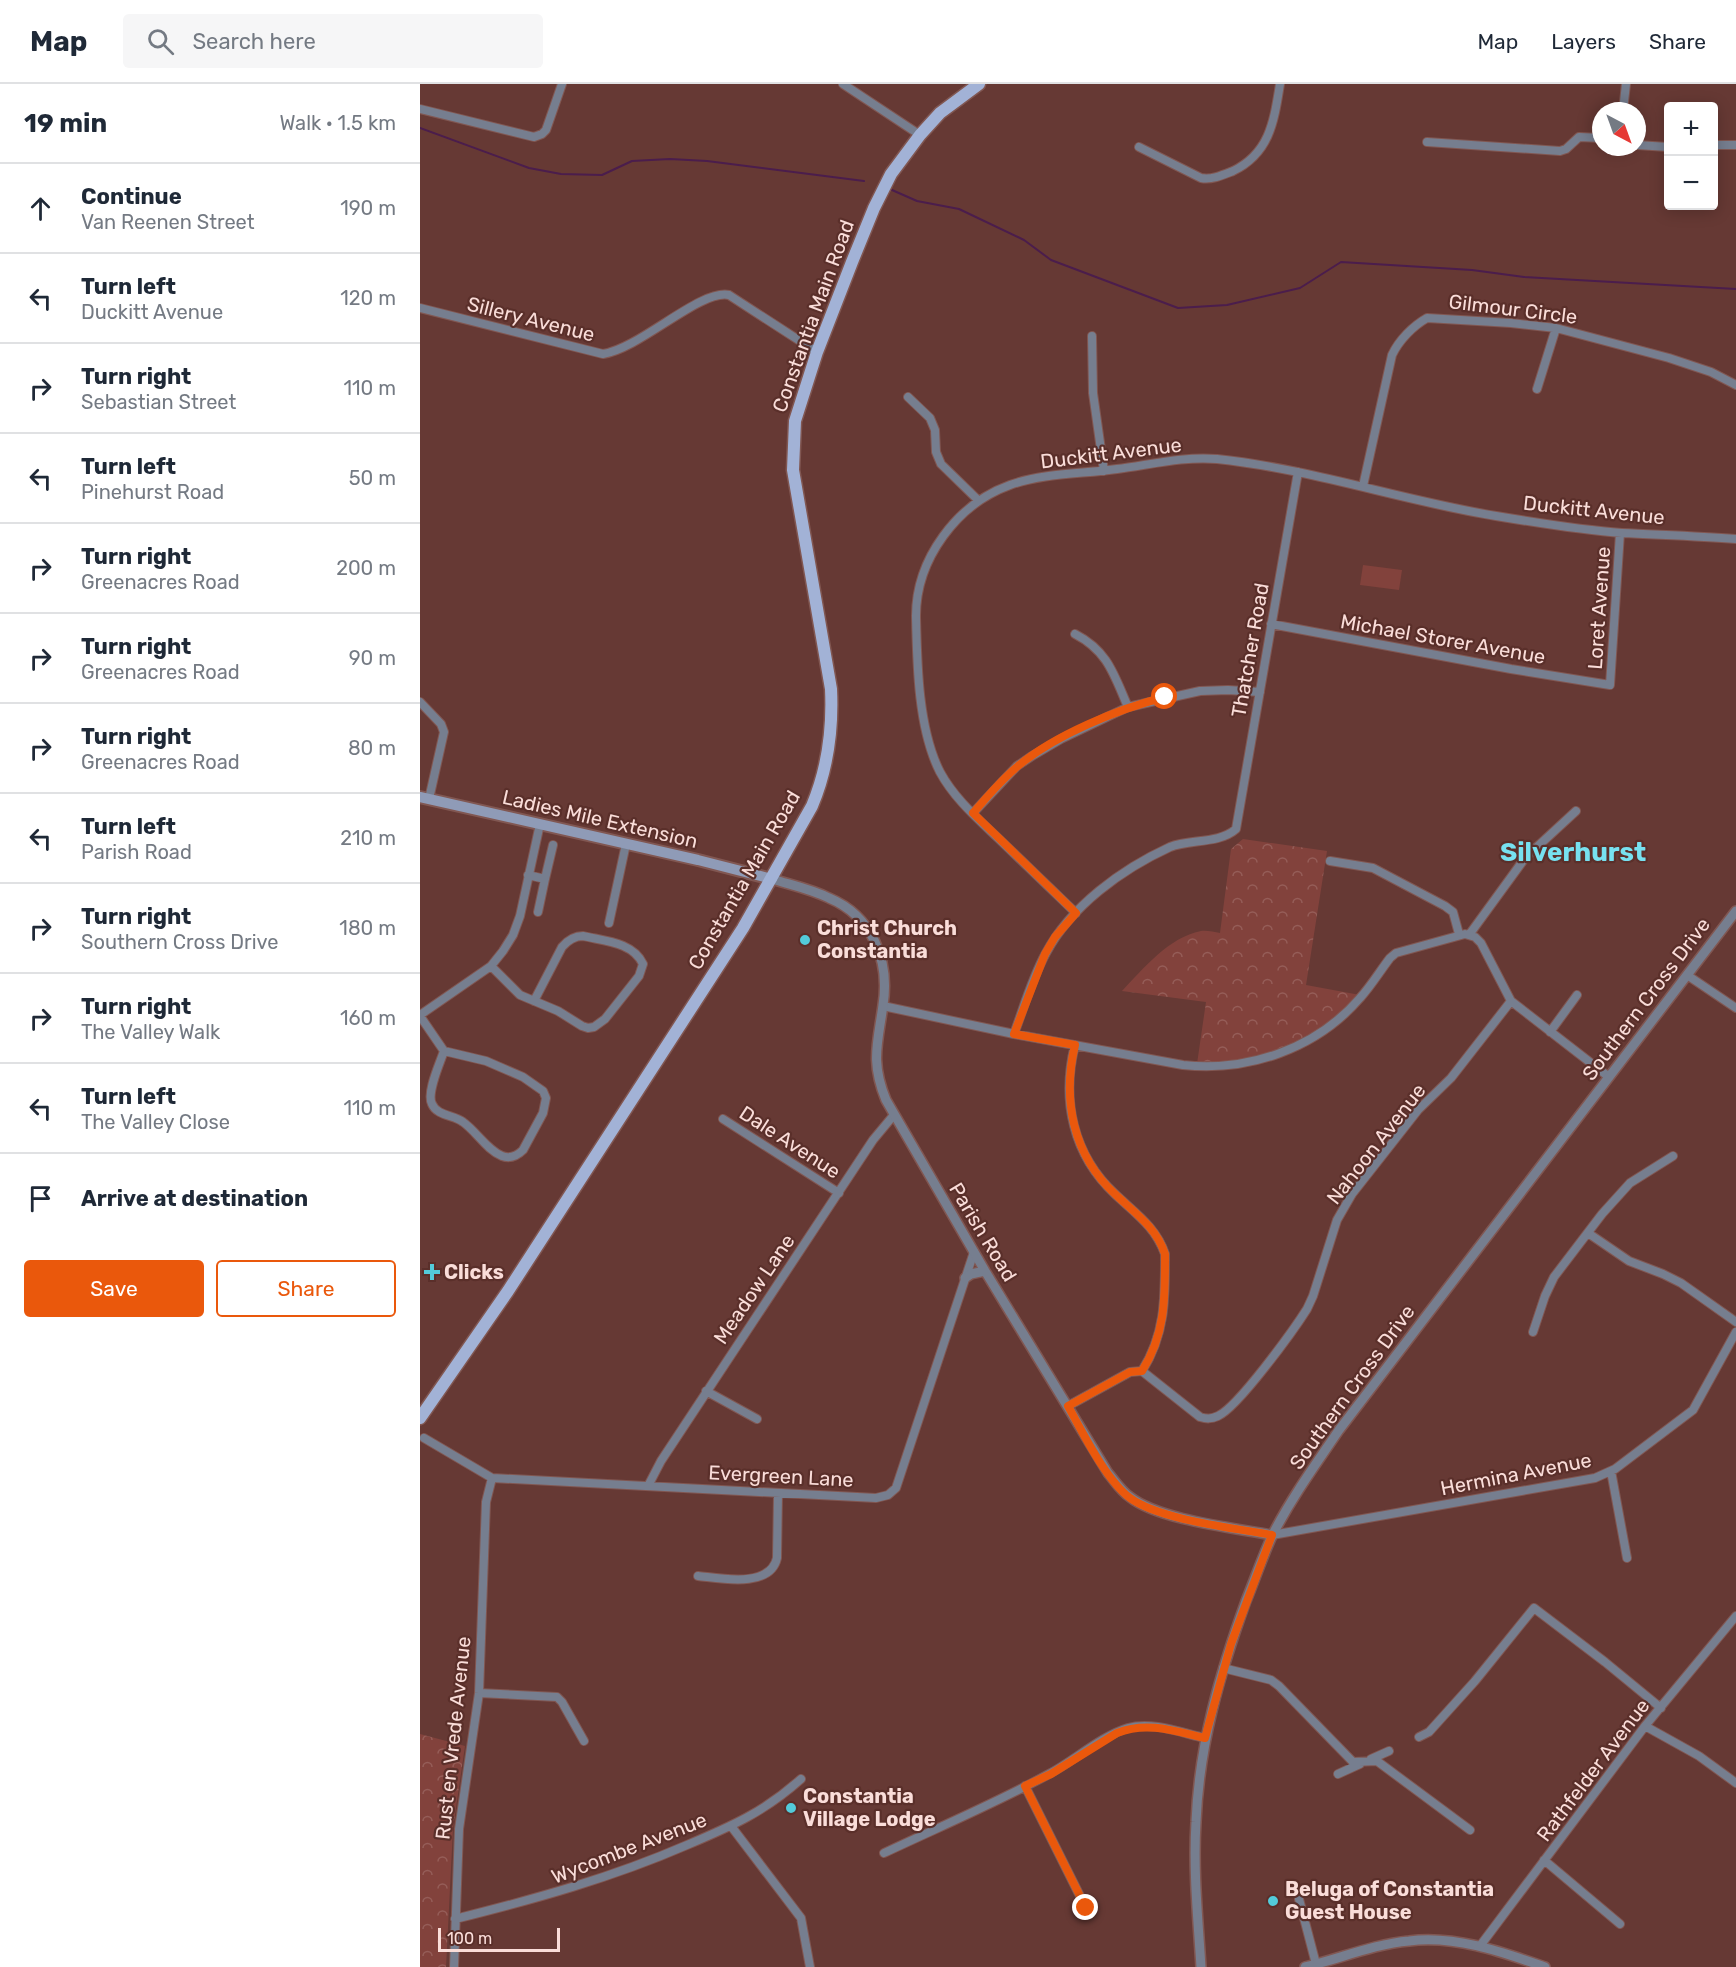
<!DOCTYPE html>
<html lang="en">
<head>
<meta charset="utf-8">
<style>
  body { margin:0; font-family:Rubik,sans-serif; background:#f6f6f7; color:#1f2937 }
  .controls { position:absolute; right:18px; top:18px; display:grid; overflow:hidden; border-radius:6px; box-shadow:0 3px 15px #0003 }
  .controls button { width:54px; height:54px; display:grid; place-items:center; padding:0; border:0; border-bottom:2px solid #e0e1e3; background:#fff; color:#1f2937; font:30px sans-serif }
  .compass { position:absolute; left:1172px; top:18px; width:54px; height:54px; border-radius:50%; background:#fff; box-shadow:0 3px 15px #0003; rotate:139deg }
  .scale { position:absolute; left:18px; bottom:15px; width:122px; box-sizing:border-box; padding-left:6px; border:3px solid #faddd9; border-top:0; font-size:16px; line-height:21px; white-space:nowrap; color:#faddd9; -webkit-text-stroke:4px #5a2f2a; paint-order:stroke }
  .stop { position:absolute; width:18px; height:18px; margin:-14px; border:4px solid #ea580c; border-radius:50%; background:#fff }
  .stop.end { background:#ea580c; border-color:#fff; box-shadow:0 2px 6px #0008 }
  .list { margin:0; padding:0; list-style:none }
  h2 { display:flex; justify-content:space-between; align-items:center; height:78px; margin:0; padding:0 24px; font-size:26px }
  h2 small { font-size:20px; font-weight:400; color:#747a83 }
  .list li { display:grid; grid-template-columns:39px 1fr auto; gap:18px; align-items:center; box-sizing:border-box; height:90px; padding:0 24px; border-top:2px solid #e0e1e3 }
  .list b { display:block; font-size:22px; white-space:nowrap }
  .list p { margin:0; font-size:20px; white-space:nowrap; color:#747a83 }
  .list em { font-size:20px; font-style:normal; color:#747a83 }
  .actions { display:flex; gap:12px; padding:18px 24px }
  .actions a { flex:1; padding:14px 0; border:2px solid #ea580c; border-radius:6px; text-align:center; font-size:21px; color:#ea580c }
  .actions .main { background:#ea580c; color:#fff }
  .icon { flex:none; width:33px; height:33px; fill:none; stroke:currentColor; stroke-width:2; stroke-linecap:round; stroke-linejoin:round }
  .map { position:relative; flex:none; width:1316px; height:1883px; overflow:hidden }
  header { display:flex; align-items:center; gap:36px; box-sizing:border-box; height:84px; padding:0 30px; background:#fff; border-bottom:2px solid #e0e1e3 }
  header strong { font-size:28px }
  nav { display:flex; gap:33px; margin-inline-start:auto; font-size:21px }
  .search { width:420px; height:54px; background:#f6f6f7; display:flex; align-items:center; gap:15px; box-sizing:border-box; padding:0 21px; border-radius:6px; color:#747a83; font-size:22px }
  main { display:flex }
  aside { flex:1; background:#fff }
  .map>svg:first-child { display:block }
  .grass { fill:#82423c }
  .park { fill:url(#park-crowns) }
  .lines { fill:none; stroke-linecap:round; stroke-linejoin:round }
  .stream { stroke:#4b1d4c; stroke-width:2 }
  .minor-casing { stroke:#815752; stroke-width:10 }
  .tertiary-casing { stroke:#815752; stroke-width:12 }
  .secondary-casing { stroke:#815752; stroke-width:14 }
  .primary-casing { stroke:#815752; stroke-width:15 }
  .minor { stroke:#767e8f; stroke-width:8 }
  .tertiary { stroke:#767e8f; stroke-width:9 }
  .secondary { stroke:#8f9bb7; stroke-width:10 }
  .primary { stroke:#a2b2d6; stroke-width:12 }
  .route { stroke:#ea580c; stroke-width:8 }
  .poi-dot { fill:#53cbda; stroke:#5a2f2a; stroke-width:2 }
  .labels { text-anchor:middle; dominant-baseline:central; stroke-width:4.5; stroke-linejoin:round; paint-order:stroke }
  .street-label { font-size:20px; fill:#faddd9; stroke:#5a2f2a }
  .poi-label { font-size:20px; font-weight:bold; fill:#faddd9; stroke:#5a2f2a; text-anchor:start }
  .district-label { font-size:26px; font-weight:bold; fill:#77e1f0; stroke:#5a2f2a }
</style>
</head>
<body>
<header>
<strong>Map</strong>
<div class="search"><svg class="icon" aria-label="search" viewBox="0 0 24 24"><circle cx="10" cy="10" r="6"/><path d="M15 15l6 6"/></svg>Search here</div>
<nav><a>Map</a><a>Layers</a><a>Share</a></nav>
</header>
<main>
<aside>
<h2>19 min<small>Walk · 1.5 km</small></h2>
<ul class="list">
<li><svg class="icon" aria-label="ahead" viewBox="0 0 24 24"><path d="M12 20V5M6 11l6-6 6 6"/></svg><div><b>Continue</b><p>Van Reenen Street</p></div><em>190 m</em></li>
<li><svg class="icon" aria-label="left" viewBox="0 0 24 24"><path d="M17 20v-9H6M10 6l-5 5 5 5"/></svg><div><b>Turn left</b><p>Duckitt Avenue</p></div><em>120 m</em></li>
<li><svg class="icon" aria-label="right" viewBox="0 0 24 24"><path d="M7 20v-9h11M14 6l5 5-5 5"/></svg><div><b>Turn right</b><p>Sebastian Street</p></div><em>110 m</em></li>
<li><svg class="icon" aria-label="left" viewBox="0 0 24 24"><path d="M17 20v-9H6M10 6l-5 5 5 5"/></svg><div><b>Turn left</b><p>Pinehurst Road</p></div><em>50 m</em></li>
<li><svg class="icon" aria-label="right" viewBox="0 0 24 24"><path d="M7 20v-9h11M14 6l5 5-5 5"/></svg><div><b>Turn right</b><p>Greenacres Road</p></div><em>200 m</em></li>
<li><svg class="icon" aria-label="right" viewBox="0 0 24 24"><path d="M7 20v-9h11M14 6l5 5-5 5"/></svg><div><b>Turn right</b><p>Greenacres Road</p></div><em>90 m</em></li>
<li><svg class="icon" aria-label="right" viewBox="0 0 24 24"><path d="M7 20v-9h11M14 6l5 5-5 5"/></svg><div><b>Turn right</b><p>Greenacres Road</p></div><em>80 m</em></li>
<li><svg class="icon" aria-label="left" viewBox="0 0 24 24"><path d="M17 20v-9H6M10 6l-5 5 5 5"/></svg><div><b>Turn left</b><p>Parish Road</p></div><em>210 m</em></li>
<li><svg class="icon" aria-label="right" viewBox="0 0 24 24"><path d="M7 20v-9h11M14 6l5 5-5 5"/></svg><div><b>Turn right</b><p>Southern Cross Drive</p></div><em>180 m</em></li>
<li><svg class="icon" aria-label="right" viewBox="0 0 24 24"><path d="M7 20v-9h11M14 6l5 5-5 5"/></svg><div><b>Turn right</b><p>The Valley Walk</p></div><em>160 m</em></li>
<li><svg class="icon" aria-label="left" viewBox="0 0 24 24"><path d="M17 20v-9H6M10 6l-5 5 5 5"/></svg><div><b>Turn left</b><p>The Valley Close</p></div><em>110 m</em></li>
<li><svg class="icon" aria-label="arrive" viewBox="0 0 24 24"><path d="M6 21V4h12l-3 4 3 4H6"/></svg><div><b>Arrive at destination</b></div></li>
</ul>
<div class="actions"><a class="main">Save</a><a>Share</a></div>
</aside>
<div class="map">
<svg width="1316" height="1883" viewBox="0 0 1316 1883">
  <defs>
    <pattern id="park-crowns" width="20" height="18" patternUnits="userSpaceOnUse" patternTransform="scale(1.5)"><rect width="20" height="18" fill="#82423c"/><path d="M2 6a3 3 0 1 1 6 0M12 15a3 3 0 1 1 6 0" fill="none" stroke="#955d58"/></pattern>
  </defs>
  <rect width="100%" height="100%" fill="#663934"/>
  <path class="grass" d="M943,481L982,486L979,506L940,501Z"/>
  <path class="park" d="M823,755L907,767L886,901L940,911C911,946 867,967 824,977C809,980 792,979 777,980L786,918L702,907C723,885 749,853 781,847C786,846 794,848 800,849L811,765Z
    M0,1650L45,1662L33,1744L26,1883H0Z"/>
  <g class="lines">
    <path class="stream" d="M0,44L109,84L141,90L182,91L212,77L250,75L287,77L444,97
      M472,106L497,117L539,125L604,156L631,176L758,224L807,221L880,204L921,178L1052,186L1104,193L1316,205"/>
    <g class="minor-casing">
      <path id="minor" d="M423,0L500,51
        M0,25L114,53L122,50L126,46L142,0
        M1203,27L1206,0
        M1007,58L1140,67L1146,65L1159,53L1181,54
        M1217,61L1248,63
        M1294,61H1316
        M719,63L781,94C792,96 803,91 813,87C850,69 854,37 860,0
        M0,224L183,270C221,264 280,205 309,211L397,268
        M672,252L673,309L684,387
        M1117,305L1136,244
        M488,313L510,334L515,346L516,368L521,380L559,417
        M943,402L972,271C979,256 993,242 1007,234L1091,239L1136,244L1249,274L1291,288L1316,301
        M851,540L1091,585L1190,601L1200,449
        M655,550C688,567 694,591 708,623
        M0,618L21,640L24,648L9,715
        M553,729L597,682L612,672L641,655L708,623L780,607L808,606L840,608
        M910,777L953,784L1025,822L1033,828L1039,850
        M108,791L125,795L118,828
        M125,795L133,761
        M656,829C630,804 604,779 578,754C557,734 534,714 520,688C498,645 497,579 496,532C496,475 537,420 590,401C623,389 662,390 697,385C729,381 764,372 797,375C892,385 983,417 1076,432C1118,439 1160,446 1202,449C1240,451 1278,452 1316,455
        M189,839L206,760
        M1049,851L1105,774L1156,727
        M71,882L100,911L138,927L162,942L168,944L174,943L185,935L219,892L223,880C213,858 184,857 163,852C154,852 148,856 142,863L114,917
        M1267,891L1316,924
        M463,922L594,950L763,981C828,988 896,965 940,914C951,902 960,887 970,874L976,869L1045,850L1055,853L1061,859L1091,917L1189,993
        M0,931L71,882L83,867L93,851L100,832L120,740
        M0,932L24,967L66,977L103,993L123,1007L126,1014L123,1029L103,1066C97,1072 90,1075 82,1072C67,1066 56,1047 43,1038C34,1031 17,1032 12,1020C6,1009 20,979 24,967
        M1130,948L1157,911
        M594,950C604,923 612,894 626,869C651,822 702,785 750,763C770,755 799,760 816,745L878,388
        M655,961C641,1016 653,1071 695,1110C715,1129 736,1143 745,1170C745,1213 746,1249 722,1287
        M303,1035L419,1109
        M1168,1149L1209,1177L1243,1190L1261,1199L1316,1238
        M1113,1248L1125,1212L1134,1193L1182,1130L1210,1099L1253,1072
        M722,1287L780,1333C787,1335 791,1335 798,1332C818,1323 873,1247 887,1225L893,1212L917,1136L932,1110L998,1026L1031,994L1091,917
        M286,1307L337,1335
        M648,1322L710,1288L722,1287
        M4,1354L72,1394L456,1414L468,1411L476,1404L554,1168
        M1191,1387L1207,1474
        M228,1402L241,1377L453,1056L473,1032
        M852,1451L1175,1394L1195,1385L1273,1326L1316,1248
        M278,1492C299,1494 350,1505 357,1474L358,1409
        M803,1584L851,1596L859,1602L933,1678L957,1677L1050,1746
        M59,1609L137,1613L142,1618L164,1657
        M1225,1642L1279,1672L1316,1699
        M999,1653L1009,1648L1055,1597L1114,1524L1185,1578L1241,1624
        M951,1675L969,1667
        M918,1690L940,1680
        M605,1702L666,1824
        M311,1742L381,1834L390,1883
        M464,1769C519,1743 576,1719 629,1690C654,1677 681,1652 708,1644C732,1637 762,1649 785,1654
        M1124,1776L1200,1840
        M879,1815L896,1880
        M35,1835C115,1815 191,1794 267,1761C312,1742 344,1728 381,1695
        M1060,1862L1225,1642L1316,1532
        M34,1883L39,1745L59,1609L66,1418L72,1394"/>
    </g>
    <g class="tertiary-casing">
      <path id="tertiary" d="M352,795C371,801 391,805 409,814C452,832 470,876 463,921C458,959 450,977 466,1016L565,1187L688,1389C695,1397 701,1407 710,1413C739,1436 815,1444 852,1451
        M545,1194L551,1190L565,1187
        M781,1883C778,1835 773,1786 776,1738C779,1661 800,1589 826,1517C835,1495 843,1471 853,1450C872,1413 896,1380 919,1346L1316,827
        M885,1883C919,1875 954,1860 989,1857C1035,1851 1082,1868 1125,1883"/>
    </g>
    <g class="secondary-casing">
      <path id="secondary" d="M0,713L278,776L352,795"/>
    </g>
    <g class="primary-casing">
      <path id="primary" d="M0,1334L88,1207L323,844L392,722C408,684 413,647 411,605L373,386L375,337L397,268L432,178L454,124L471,90L500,51L520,29L559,0"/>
    </g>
    <use href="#minor" class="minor"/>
    <use href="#tertiary" class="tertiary"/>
    <use href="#secondary" class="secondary"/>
    <use href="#primary" class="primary"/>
  </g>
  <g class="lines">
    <path class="route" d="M666,1824L605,1702L631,1690L697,1649C727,1637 755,1647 785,1654L811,1560L852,1451C814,1444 740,1436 710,1414C686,1396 663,1349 648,1322L710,1288L722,1287C746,1249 745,1213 745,1170C736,1143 715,1129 695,1110C653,1071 642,1016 655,961L594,950L625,870L635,853L656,829L553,729C567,713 581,696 598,682C635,651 698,625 745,613"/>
  </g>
  <g class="poi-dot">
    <circle cx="385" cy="856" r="6"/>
    <path d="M9 1179h6v6h6v6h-6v6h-6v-6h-6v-6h6z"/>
    <circle cx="371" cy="1724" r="6"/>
    <circle cx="853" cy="1817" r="6"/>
  </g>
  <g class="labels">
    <g class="street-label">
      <text transform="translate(1093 225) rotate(7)">Gilmour Circle</text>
      <text transform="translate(393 232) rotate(-70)">Constantia Main Road</text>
      <text transform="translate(111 235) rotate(14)">Sillery Avenue</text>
      <text transform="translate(691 369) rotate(-7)">Duckitt Avenue</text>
      <text transform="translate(1174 426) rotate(6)">Duckitt Avenue</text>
      <text transform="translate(1179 524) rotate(-86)">Loret Avenue</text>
      <text transform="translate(1023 555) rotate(10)">Michael Storer Avenue</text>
      <text transform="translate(830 566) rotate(-80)">Thatcher Road</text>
      <text transform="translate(180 735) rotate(13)">Ladies Mile Extension</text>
      <text transform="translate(324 796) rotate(-60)">Constantia Main Road</text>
      <text transform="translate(1226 915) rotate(-53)">Southern Cross Drive</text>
      <text transform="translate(370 1058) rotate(33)">Dale Avenue</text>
      <text transform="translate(956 1060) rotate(-52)">Nahoon Avenue</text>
      <text transform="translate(563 1148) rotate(59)">Parish Road</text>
      <text transform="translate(334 1205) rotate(-56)">Meadow Lane</text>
      <text transform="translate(932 1303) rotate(-54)">Southern Cross Drive</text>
      <text transform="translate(1096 1390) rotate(-11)">Hermina Avenue</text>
      <text transform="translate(361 1392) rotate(3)">Evergreen Lane</text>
      <text transform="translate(33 1654) rotate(-84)">Rust en Vrede Avenue</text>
      <text transform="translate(1173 1686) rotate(-53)">Rathfelder Avenue</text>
      <text transform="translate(209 1764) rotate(-21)">Wycombe Avenue</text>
    </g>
    <g class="poi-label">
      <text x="397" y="844">Christ Church<tspan x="397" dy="23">Constantia</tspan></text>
      <text x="24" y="1188">Clicks</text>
      <text x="383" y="1712">Constantia<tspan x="383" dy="23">Village Lodge</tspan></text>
      <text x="865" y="1805">Beluga of Constantia<tspan x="865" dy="23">Guest House</tspan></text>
    </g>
    <g class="district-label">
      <text x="1153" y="768">Silverhurst</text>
    </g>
  </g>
</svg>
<div class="controls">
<button>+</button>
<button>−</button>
</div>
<svg class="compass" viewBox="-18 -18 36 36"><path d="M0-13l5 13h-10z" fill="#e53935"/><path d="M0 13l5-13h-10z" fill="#747a83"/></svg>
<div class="scale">100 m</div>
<div class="stop" style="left:745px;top:613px"></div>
<div class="stop end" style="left:666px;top:1824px"></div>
</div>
</main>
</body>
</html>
